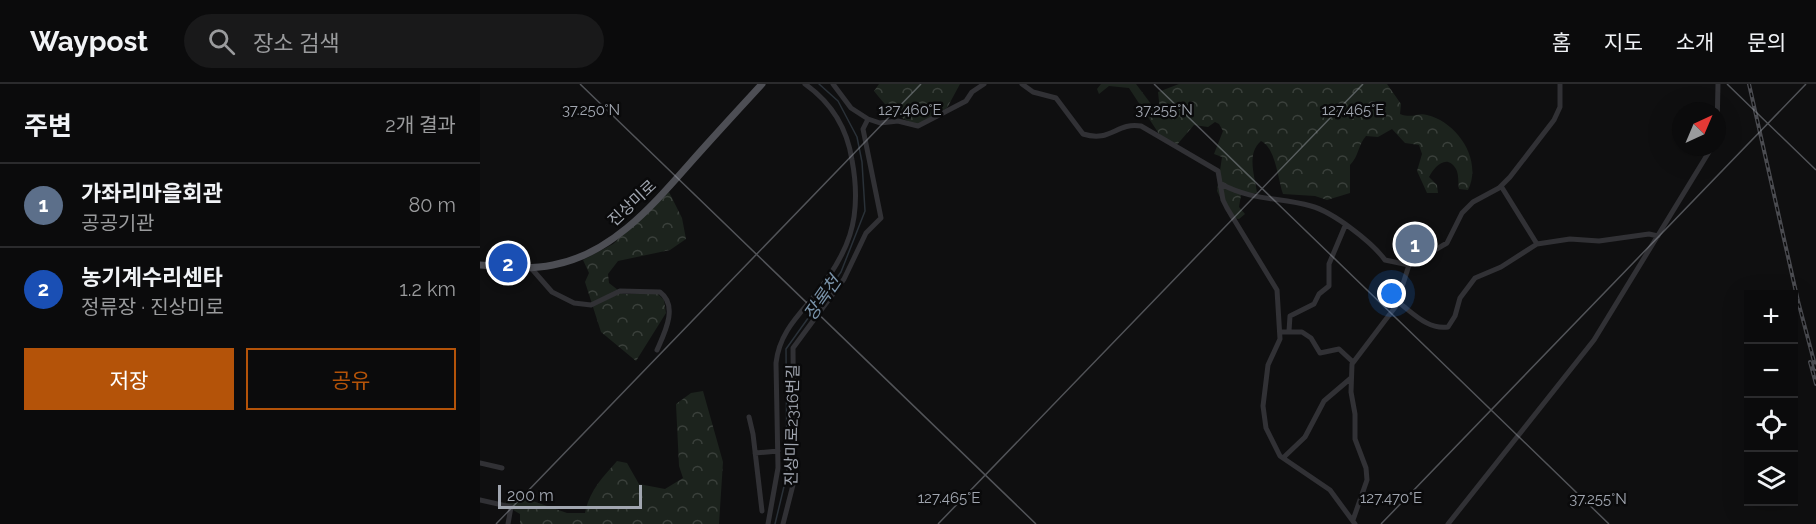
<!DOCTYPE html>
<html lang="ko">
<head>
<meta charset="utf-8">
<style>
  body { margin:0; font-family:Raleway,"Noto Sans KR",sans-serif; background:#19191a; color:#f1f3f6 }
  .controls { position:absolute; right:18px; bottom:18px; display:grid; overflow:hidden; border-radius:0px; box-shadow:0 6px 24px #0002 }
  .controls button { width:54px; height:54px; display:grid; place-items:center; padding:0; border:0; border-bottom:2px solid #2b2b2d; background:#0b0b0c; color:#f1f3f6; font:30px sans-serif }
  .compass { position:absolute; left:1192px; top:18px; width:54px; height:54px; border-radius:50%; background:#0b0b0c; box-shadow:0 6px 24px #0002; rotate:44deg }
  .scale { position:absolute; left:18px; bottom:15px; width:144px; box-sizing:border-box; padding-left:6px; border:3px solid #a1a6b0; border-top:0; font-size:16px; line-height:21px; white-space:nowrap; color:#a1a6b0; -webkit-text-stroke:4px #0a0a0b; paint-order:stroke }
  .you { position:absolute; left:912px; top:210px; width:21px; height:21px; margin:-15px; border:4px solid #fff; border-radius:50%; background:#1a73e8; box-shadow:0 0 0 9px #1a73e833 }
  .badge { display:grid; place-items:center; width:39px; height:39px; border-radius:50%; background:#b45309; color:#fff; font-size:20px; font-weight:700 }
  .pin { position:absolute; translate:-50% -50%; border:3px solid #fff; box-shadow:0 2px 6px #0006 }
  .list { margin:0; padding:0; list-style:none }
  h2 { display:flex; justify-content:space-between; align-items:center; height:78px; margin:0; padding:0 24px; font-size:26px }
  h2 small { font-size:20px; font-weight:400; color:#9a9b9d }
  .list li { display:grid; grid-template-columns:39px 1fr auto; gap:18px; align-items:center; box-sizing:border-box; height:84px; padding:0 24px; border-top:2px solid #2b2b2d }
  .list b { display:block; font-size:22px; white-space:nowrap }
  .list p { margin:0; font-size:20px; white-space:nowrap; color:#9a9b9d }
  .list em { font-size:20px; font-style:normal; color:#9a9b9d }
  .actions { display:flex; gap:12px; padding:18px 24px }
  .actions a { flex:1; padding:14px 0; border:2px solid #b45309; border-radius:0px; text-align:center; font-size:21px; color:#b45309 }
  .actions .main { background:#b45309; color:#fff }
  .icon { flex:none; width:33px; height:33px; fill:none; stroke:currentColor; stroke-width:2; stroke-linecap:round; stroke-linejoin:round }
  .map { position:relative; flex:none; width:1336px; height:440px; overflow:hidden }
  header { display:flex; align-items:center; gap:36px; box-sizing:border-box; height:84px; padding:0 30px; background:#0b0b0c; border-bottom:2px solid #2b2b2d }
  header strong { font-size:28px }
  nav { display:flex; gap:33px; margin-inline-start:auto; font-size:21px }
  .search { width:420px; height:54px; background:#19191a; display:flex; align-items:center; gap:15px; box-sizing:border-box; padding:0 21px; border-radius:33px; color:#9a9b9d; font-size:22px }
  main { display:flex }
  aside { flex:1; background:#0b0b0c }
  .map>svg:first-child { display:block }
  .forest { fill:url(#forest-crowns) }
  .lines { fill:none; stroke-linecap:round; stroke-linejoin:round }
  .stream { stroke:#2a3138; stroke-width:1.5 }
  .minor { stroke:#313135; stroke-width:5 }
  .major { stroke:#4d4e54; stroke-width:7 }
  .rail-casing { stroke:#4a4b50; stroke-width:4 }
  .rail { stroke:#0a0a0b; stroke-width:1.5; stroke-dasharray:4.5; stroke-linecap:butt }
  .ticks { fill:none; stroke:#a1a6b0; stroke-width:1.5; stroke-opacity:0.45 }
  .labels { text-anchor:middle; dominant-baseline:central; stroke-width:5; stroke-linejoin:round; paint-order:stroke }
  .street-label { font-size:16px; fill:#a1a6b0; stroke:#0a0a0b }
  .water-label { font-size:18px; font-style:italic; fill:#7a93a9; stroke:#0a0a0b }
  .ticks-label { font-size:15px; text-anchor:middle; fill:#a1a6b0; stroke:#0a0a0b; stroke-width:5; stroke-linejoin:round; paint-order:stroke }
</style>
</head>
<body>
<header>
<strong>Waypost</strong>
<div class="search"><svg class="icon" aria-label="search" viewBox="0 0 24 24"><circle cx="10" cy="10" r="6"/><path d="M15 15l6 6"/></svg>장소 검색</div>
<nav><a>홈</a><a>지도</a><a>소개</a><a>문의</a></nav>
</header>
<main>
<aside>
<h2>주변<small>2개 결과</small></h2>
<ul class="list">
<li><span class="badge" style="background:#5c6f8a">1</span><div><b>가좌리마을회관</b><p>공공기관</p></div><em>80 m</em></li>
<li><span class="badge" style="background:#1a4fb4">2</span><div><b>농기계수리센타</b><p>정류장 · 진상미로</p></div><em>1.2 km</em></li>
</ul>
<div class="actions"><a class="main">저장</a><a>공유</a></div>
</aside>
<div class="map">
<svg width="1336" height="440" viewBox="0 0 1336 440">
  <defs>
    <pattern id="forest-crowns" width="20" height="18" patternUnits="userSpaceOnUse" patternTransform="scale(1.5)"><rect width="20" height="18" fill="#1c231d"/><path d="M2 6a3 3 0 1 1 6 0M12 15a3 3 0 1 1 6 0" fill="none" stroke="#3a403b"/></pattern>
  </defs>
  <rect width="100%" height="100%" fill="#0f0f10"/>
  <path class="forest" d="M399,0H480L467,24L438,41C418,34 407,24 394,7Z
    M621,0H656L677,28L680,26L678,8L699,0H907L921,20L920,30C933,35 938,28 947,31C977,38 1003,76 988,106L979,105C978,99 979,90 976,85C967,69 954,83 949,93L957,101L958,109H947L937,87L942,70L939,61L925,59L912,45L898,53L886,52C878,61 879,72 870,81V109L847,116L835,112L803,110C798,96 796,64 781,57C766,70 775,92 777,109L761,111L759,123L765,130L759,135L750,134L737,107L742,73L734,70L743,47L739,40L735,38L728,43L714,41L695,63L683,56L649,4L629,2L619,10L617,5Z
    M189,108L202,134L206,155L190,166L138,177L128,190L129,199L143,210H178L184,216L186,229L156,277L121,248L105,198L109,189L103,176L133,160Z
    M223,307L243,378L239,440H40V430L23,420L33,410L87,429H105C109,407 123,393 137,377L147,379L159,400L185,405L203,394L199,382L196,320L211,309Z"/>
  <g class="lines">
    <path class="stream" d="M295,440L307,390L306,265L361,188L385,127L382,78L377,53L358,17L339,0"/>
    <path class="minor" d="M542,0L553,8L576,14L603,50C631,59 636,38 661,42L738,87L743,116L747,124L797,206L800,255L788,281L783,322L786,344L800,372L850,406L875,440
      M388,35L400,39L418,37L438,42L486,17L492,8L504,0
      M1237,45L1238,0
      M741,100C773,117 799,113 831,122C853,128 892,158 905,176L929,181
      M1021,102L1057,160
      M51,184L72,208L94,219L111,221L140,207L180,208C199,222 184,250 177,266
      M918,218C933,229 948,246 968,243L975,232L980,214L995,194L1021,183L1057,160L1090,155L1119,157L1169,150L1178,152
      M809,247L810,232L834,220L839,210L849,202V180L865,142
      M800,248H822L831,254L840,269L859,265L873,278
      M269,333L273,350L282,427
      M275,369L298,367
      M804,373L825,353L844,317L871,294
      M0,379L22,384
      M0,416L31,423L28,440
      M873,436L887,396L886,384L875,355V330L871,308L872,280L916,222L929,181L967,159L982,129L993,118L1019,104L1030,93L1074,36L1080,23V0
      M288,440L298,384L296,279C299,252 314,236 331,216C369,170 383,135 372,76C367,44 352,19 325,0
      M303,440L314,397L313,264L364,195L386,149L401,134L383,45L388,35L371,24L353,0
      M968,440L1114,256L1232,63"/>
    <path class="major" d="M0,181C25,183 49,186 73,181C132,170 173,121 211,78C234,52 258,26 282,0"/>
    <g class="rail-casing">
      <path id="rail" d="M1269,0L1318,217L1336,285
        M1330,278L1336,300"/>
    </g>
    <use href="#rail" class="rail"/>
  </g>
  <path class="ticks" d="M100,0L556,440M674,0L1129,440M1247,0L1336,86M16,440L441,0M458,440L883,0M901,440L1326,0"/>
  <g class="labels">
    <g class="street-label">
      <text transform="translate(152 119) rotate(-43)">진상미로</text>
      <text transform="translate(312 341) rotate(-89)">진상미로2316번길</text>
    </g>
    <g class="water-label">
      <text transform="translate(342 214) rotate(-55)">장록천</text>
    </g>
  </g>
  <g class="ticks-label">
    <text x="111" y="31">37.250°N</text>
    <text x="684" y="31">37.255°N</text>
    <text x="430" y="31">127.460°E</text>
    <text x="873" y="31">127.465°E</text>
    <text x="469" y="419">127.465°E</text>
    <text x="911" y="419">127.470°E</text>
    <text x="1118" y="420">37.255°N</text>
  </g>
</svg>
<div class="controls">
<button>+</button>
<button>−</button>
<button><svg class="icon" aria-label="locate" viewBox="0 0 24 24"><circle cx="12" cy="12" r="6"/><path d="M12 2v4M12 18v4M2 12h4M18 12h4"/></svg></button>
<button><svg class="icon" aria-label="layers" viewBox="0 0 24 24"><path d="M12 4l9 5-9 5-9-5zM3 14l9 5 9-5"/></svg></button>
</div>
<svg class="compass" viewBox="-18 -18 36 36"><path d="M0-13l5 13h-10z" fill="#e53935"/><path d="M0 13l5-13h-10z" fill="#9a9b9d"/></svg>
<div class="scale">200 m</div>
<div class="you"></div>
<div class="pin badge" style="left:935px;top:160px;background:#5c6f8a">1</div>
<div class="pin badge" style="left:28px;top:179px;background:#1a4fb4">2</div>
</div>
</main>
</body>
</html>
